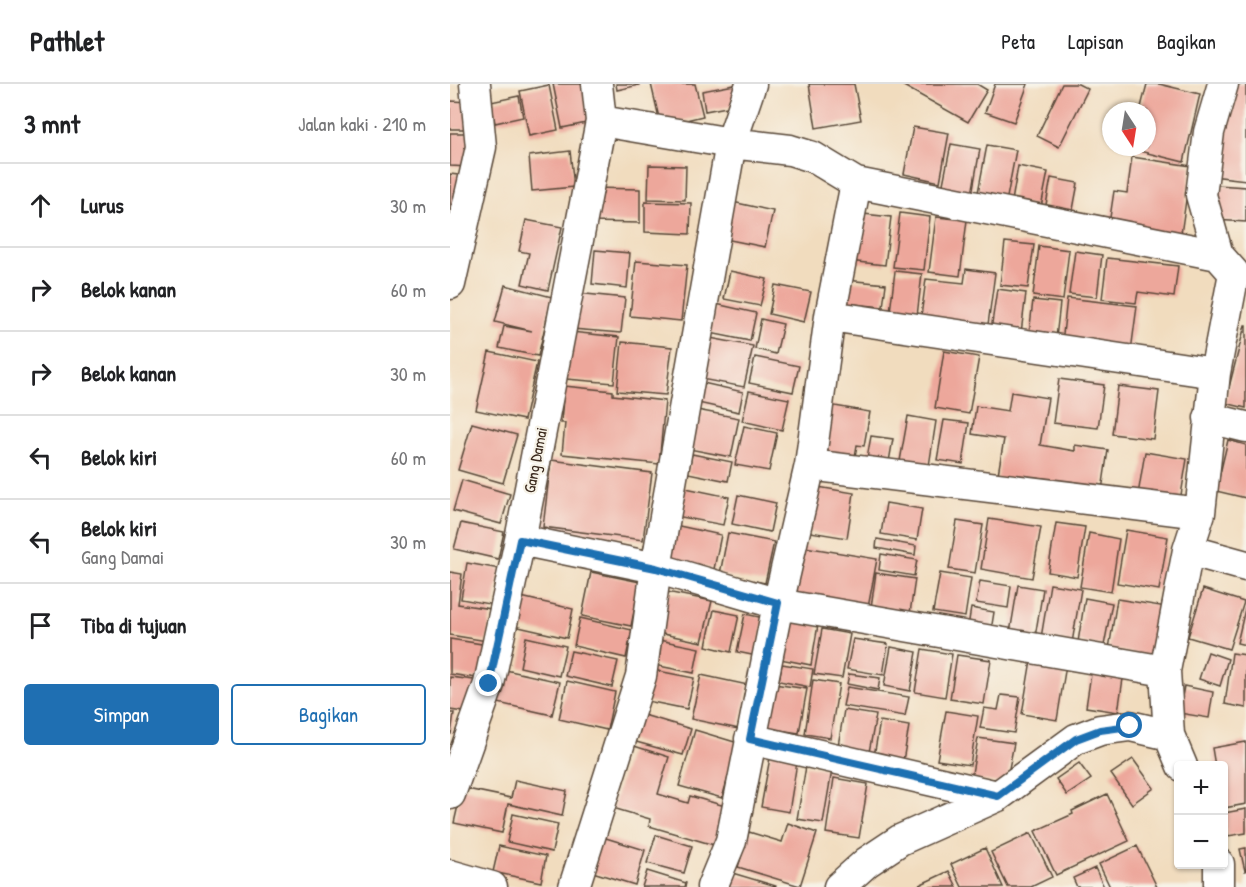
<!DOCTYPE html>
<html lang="id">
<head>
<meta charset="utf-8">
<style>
  body { margin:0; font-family:"Patrick Hand",sans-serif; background:#f6f6f6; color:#202124 }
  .controls { position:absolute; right:18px; bottom:18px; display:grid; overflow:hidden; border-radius:6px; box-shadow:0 2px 4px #0004 }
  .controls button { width:54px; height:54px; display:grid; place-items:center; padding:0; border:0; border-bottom:2px solid #e0e0e0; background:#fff; color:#202124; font:30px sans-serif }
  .compass { position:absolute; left:652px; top:18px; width:54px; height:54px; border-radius:50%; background:#fff; box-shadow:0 2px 4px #0004; rotate:168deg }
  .stop { position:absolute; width:18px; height:18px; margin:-14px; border:4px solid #1f6fb2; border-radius:50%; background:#fff }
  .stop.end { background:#1f6fb2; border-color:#fff; box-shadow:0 2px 6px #0008 }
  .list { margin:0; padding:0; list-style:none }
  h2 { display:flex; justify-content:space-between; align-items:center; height:78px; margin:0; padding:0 24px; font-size:26px }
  h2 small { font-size:20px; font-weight:400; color:#757577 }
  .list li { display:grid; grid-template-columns:39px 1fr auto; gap:18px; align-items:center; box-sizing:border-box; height:84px; padding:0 24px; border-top:2px solid #e0e0e0 }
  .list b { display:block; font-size:22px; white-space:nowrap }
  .list p { margin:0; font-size:20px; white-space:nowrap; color:#757577 }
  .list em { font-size:20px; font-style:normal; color:#757577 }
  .actions { display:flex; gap:12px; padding:18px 24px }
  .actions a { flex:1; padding:14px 0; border:2px solid #1f6fb2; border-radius:6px; text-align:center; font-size:21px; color:#1f6fb2 }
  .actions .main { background:#1f6fb2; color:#fff }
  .icon { flex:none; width:33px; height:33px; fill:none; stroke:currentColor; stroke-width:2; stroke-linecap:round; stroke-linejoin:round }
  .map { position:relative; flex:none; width:796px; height:803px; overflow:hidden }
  header { display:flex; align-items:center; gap:36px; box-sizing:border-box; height:84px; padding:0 30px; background:#fff; border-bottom:2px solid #e0e0e0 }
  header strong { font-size:28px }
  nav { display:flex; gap:33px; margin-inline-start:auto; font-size:21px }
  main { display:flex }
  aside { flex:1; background:#fff }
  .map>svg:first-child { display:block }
  .building { fill:#eda79b }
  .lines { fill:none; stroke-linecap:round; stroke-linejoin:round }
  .minor-casing { stroke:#564536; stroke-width:33 }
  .minor { stroke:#fff; stroke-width:30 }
  .route { stroke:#1f6fb2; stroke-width:8 }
  .labels { text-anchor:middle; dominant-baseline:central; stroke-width:4.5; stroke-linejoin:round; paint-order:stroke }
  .street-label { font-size:16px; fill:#3b2a1e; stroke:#f7f3e8 }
</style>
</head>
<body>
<header>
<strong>Pathlet</strong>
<nav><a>Peta</a><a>Lapisan</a><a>Bagikan</a></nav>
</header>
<main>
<aside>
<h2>3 mnt<small>Jalan kaki · 210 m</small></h2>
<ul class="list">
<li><svg class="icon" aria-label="ahead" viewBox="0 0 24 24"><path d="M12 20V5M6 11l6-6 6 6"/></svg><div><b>Lurus</b></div><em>30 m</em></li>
<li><svg class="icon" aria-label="right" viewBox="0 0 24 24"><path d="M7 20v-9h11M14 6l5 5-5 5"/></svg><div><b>Belok kanan</b></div><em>60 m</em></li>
<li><svg class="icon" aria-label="right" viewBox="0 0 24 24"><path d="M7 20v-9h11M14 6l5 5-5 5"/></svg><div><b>Belok kanan</b></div><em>30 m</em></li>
<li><svg class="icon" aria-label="left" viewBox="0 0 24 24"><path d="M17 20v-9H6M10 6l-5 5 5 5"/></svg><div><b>Belok kiri</b></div><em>60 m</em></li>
<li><svg class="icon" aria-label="left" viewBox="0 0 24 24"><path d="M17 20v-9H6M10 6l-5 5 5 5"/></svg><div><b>Belok kiri</b><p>Gang Damai</p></div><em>30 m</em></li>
<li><svg class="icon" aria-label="arrive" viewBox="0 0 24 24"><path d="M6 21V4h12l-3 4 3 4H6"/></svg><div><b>Tiba di tujuan</b></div></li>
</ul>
<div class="actions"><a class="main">Simpan</a><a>Bagikan</a></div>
</aside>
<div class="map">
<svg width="796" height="803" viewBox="0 0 796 803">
  <rect width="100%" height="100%" fill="#f7f3e8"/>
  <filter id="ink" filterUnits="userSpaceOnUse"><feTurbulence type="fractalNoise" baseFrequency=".0167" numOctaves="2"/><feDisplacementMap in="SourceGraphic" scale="12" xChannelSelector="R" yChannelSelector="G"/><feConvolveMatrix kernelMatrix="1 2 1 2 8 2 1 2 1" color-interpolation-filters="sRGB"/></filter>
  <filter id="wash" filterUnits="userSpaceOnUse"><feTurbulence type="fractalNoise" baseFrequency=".008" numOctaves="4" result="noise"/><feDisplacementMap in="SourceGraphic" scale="24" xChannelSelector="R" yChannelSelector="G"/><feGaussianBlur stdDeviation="1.35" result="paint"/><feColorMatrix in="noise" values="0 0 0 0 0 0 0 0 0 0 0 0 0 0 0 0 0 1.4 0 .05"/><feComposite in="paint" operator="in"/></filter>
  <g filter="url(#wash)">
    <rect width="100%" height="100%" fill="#f1dcbe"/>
    <g id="blocks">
      <path class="building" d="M103,0H138L146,37L112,44Z
        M166,0H189V1L167,6Z
        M201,0H245L253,32L211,42Z
        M290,0L293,20L255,27L252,7Z
        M359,0H404L411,36L366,44Z
        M450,0H527L537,6L518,38Z
        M545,0H578L564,38L535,28Z
        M612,0H628L638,5L609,63L587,52Z
        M697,0H709L750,10L734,78L681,65V63H697V27H690Z
        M775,0H796V96L762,92Z
        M99,1L108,46L79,52L70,7Z
        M69,12L73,33L45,39L41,18Z
        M0,17L20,18L19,45H0Z
        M463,43L499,49L490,98L454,90Z
        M0,49H22L21,83L0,82Z
        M501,60L530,65L521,116L491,110Z
        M537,61L566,66L555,124L526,119Z
        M120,67L124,103L82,107L79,72Z
        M682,73L741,82L730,157L658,147L664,107L677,109Z
        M199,81L236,82L235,116L198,115Z
        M568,82L598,88L591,123L562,117Z
        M0,90L16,92L0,148Z
        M601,94L628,99L622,131L595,126Z
        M767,101L796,103V138L765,136Z
        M141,104L190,105V139L140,138Z
        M278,117L323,127L315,163L270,154Z
        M195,118L241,119L240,150L195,148Z
        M404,129L441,133L435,181L398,177Z
        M450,129L480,133L474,186L443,183Z
        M486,133L517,136L510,192L479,188Z
        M76,136L112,143L98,206L72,200L79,169L69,167Z
        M555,158L584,161L578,204L550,201Z
        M589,162L619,166L613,216L583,212Z
        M145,166L180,169L177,204L142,200Z
        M625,167L652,171L647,213L619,210Z
        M657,174L728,182L724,213L688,208L686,219L652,215Z
        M186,177L237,181L231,237L180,232Z
        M516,185L545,189L537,248L470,240L476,195L514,199Z
        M280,187L317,195L310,222L274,215Z
        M445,187L472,190L467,232L440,228Z
        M396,196L436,200L433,223L393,219Z
        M55,201L102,213L88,272L49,264L54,242L82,247L45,238Z
        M325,201L361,208L354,238L319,230Z
        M547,205L576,209L571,249L541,246Z
        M126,209L175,214L171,249L122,245Z
        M617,214L687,222L681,267L612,259Z
        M583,216L610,219L606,254L579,251Z
        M266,220L306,229L300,257L260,249Z
        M311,235L333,240L326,270L305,265Z
        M795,241H796V324L775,319Z
        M121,248L169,253L164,299L116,295Z
        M260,254L303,262L294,303L251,295Z
        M172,258L222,263L216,311L167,307Z
        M494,267L529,273L519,330L485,324Z
        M39,268L87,278L74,336L26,326Z
        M305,273L349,282L343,308L299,299Z
        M609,295L654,301L648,344L603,339Z
        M253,299L293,308L289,328L248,319Z
        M114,302L163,307V311L215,317L209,380L112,370L115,339H111Z
        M668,302L709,307L703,355L662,350Z
        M299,307L339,315L332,346L292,337Z
        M561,308L598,314L590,361L625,367V361L658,366L651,413L547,396L554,355L522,350L526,322L558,327Z
        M379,321L420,328L414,362L407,361L403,384L365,378Z
        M247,326L289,334L281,373L239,365Z
        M458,332L486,337L479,382L450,377Z
        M494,336L519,339L513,380L487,376Z
        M22,339L67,351L53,399L8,386Z
        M294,342L327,349L319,387L285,381Z
        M421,352L443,355L437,389L415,385Z
        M778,356L796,361V414L766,407Z
        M695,368L737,375L729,423L687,417Z
        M242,370L282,378L278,397L238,389Z
        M101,376L202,389L193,456L93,443Z
        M12,396L60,410L51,440L3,427Z
        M362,402L404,409L397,454L354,447Z
        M231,403L279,413L273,441L226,432Z
        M288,411L326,419L320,448L282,440Z
        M436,419L472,425L467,456L431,450Z
        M539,435L591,443L582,494L531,485Z
        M507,437L533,441L525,489L499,485Z
        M11,439L54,448L48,475L4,465Z
        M606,439L635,443L627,493L598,488Z
        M220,440L271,451L264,485L213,474Z
        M676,446L718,453L709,506L667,499Z
        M278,449L324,458L315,499L270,490Z
        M639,449L669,455L661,508L630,503Z
        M427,455L466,462L465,471L426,464Z
        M349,462L427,475L418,524L340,511Z
        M431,470L467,476L464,492L429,486Z
        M17,479L50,485L44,521L11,515Z
        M0,488L12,490L8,520L41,525L37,557L0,551Z
        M141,488L190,498L181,542L132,532Z
        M426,489L465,495L460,529L421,523Z
        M490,489L521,494L515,533L483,528Z
        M530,497L561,502L558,524L526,519Z
        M600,500L631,505L622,559L591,554Z
        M568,501L593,505L585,553L560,549Z
        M753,505L794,518L779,565L738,553Z
        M212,507L262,517L252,558L203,548Z
        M71,513L123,525L117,554L64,542Z
        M635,514L662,519L654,562L628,558Z
        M667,515L717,523L709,574L659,565Z
        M521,524L544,528L540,553L517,549Z
        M795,525H796V561L787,559Z
        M264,526L289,531L281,568L256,562Z
        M295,530L314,534L307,572L287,568Z
        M130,534L182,546L176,574L124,562Z
        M337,536L368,541L361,581L330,575Z
        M372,545L400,550L392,594L364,590Z
        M76,553L116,562L109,592L70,583Z
        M199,554L249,564L244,589L194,579Z
        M0,555L38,561L33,595L0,590Z
        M403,555L438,560L433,591L397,585Z
        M441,563L467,568L460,607L434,602Z
        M472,565L502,570L495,613L465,608Z
        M121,567L168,577L162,603L115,592Z
        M758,568L778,575L770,602L749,595Z
        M782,569L796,571V624L775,620Z
        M507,571L541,576L534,620L500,615Z
        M581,576L616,581L607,636L572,630Z
        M332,580L363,585L360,603L329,597Z
        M642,583L674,588L668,628L636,623Z
        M51,585L110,598L102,631L44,618Z
        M198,585L244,594L237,625L192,616Z
        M399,590L430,594L428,606L397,600Z
        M251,591L298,601L289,645L241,635Z
        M0,593L32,597L28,630L0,626Z
        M363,596L389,600L380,654L355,650Z
        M117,597L165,608L157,646L109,635Z
        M324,600L357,605L349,649L316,644Z
        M734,602L763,608L759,634L729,629Z
        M397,603L459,613L455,632L393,622Z
        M551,611L570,613L564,649L530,644L534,624L548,626Z
        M394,626L426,631L417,679L386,674Z
        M496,627L528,632L520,681L487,676Z
        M0,629H4L1,650H0Z
        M187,629L241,645L233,671L179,656Z
        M430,637L459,642L452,683L423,678Z
        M245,646L288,659L272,714L229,702Z
        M528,654L564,659L556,700L521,695Z
        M796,658V720L774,724V682H765L762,664Z
        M181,661L219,673L208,710L238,719L240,712L275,722L264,761L199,742L200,735L163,724Z
        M321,668L348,672L339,728L311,723Z
        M683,675L704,704L682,720L661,690Z
        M629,679L641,695L617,711L606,695Z
        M356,682L382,686L373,739L347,735Z
        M384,694L418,700L409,754L376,749Z
        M65,696L117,707L112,732L58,720L52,749L4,739L12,704L61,714Z
        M657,710L679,757L606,791L585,747L623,730L622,727Z
        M796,725V749L778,752L774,729Z
        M63,730L108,740L102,768L57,758Z
        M338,739L367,749L350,802L288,783L299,748L332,758Z
        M581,749L602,793L581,803H558L541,768Z
        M146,751L195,766L185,801L136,786Z
        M206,751L242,762L234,789L197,779Z
        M49,762L96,772L91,798L43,788Z
        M687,762L707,803H660L649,780Z
        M535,764L553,803H512L501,780Z
        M796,764V787H795L790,765Z
        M645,784L654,803H627L623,794Z
        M197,787L236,799L235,803H192Z
        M499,787L507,803H465Z
        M279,788L326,802V803H275Z"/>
    </g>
  </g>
  <g filter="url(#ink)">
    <use href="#blocks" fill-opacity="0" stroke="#564536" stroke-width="1.5"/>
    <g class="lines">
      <g class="minor-casing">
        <path id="minor" d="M151,37L281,59L340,66L363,73L406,99L380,232L360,381L328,520L281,757L262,803
          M406,99L768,171
          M0,200L31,63L25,0
          M380,232L765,289
          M759,334L796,343
          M360,381L750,429
          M70,456L206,484L328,520L715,587
          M738,466L796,482
          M300,655L548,712
          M732,682L719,651L715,587L738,466L750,429L765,289L784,189L768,171L751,111L759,48L773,0
          M0,710L39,600L70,456L151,37L147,0
          M769,780V803
          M0,791L42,803
          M124,803L191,592L206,484L281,59L301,0
          M389,803L417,778L450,756L548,712L626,655L650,646L680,642L719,651"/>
      </g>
      <use href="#minor" class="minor"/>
    </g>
  </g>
  <g class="lines" filter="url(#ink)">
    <path class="route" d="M39,600L70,456L206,484L328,519L300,655L548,712L626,655L650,646L680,642"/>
  </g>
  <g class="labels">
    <g class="street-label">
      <text transform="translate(85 376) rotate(-79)">Gang Damai</text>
    </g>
  </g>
</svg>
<div class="controls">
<button>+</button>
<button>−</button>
</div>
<svg class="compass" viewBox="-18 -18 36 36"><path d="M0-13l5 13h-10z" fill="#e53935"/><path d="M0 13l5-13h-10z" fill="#757577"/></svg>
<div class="stop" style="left:680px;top:642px"></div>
<div class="stop end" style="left:39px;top:600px"></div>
</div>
</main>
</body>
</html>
